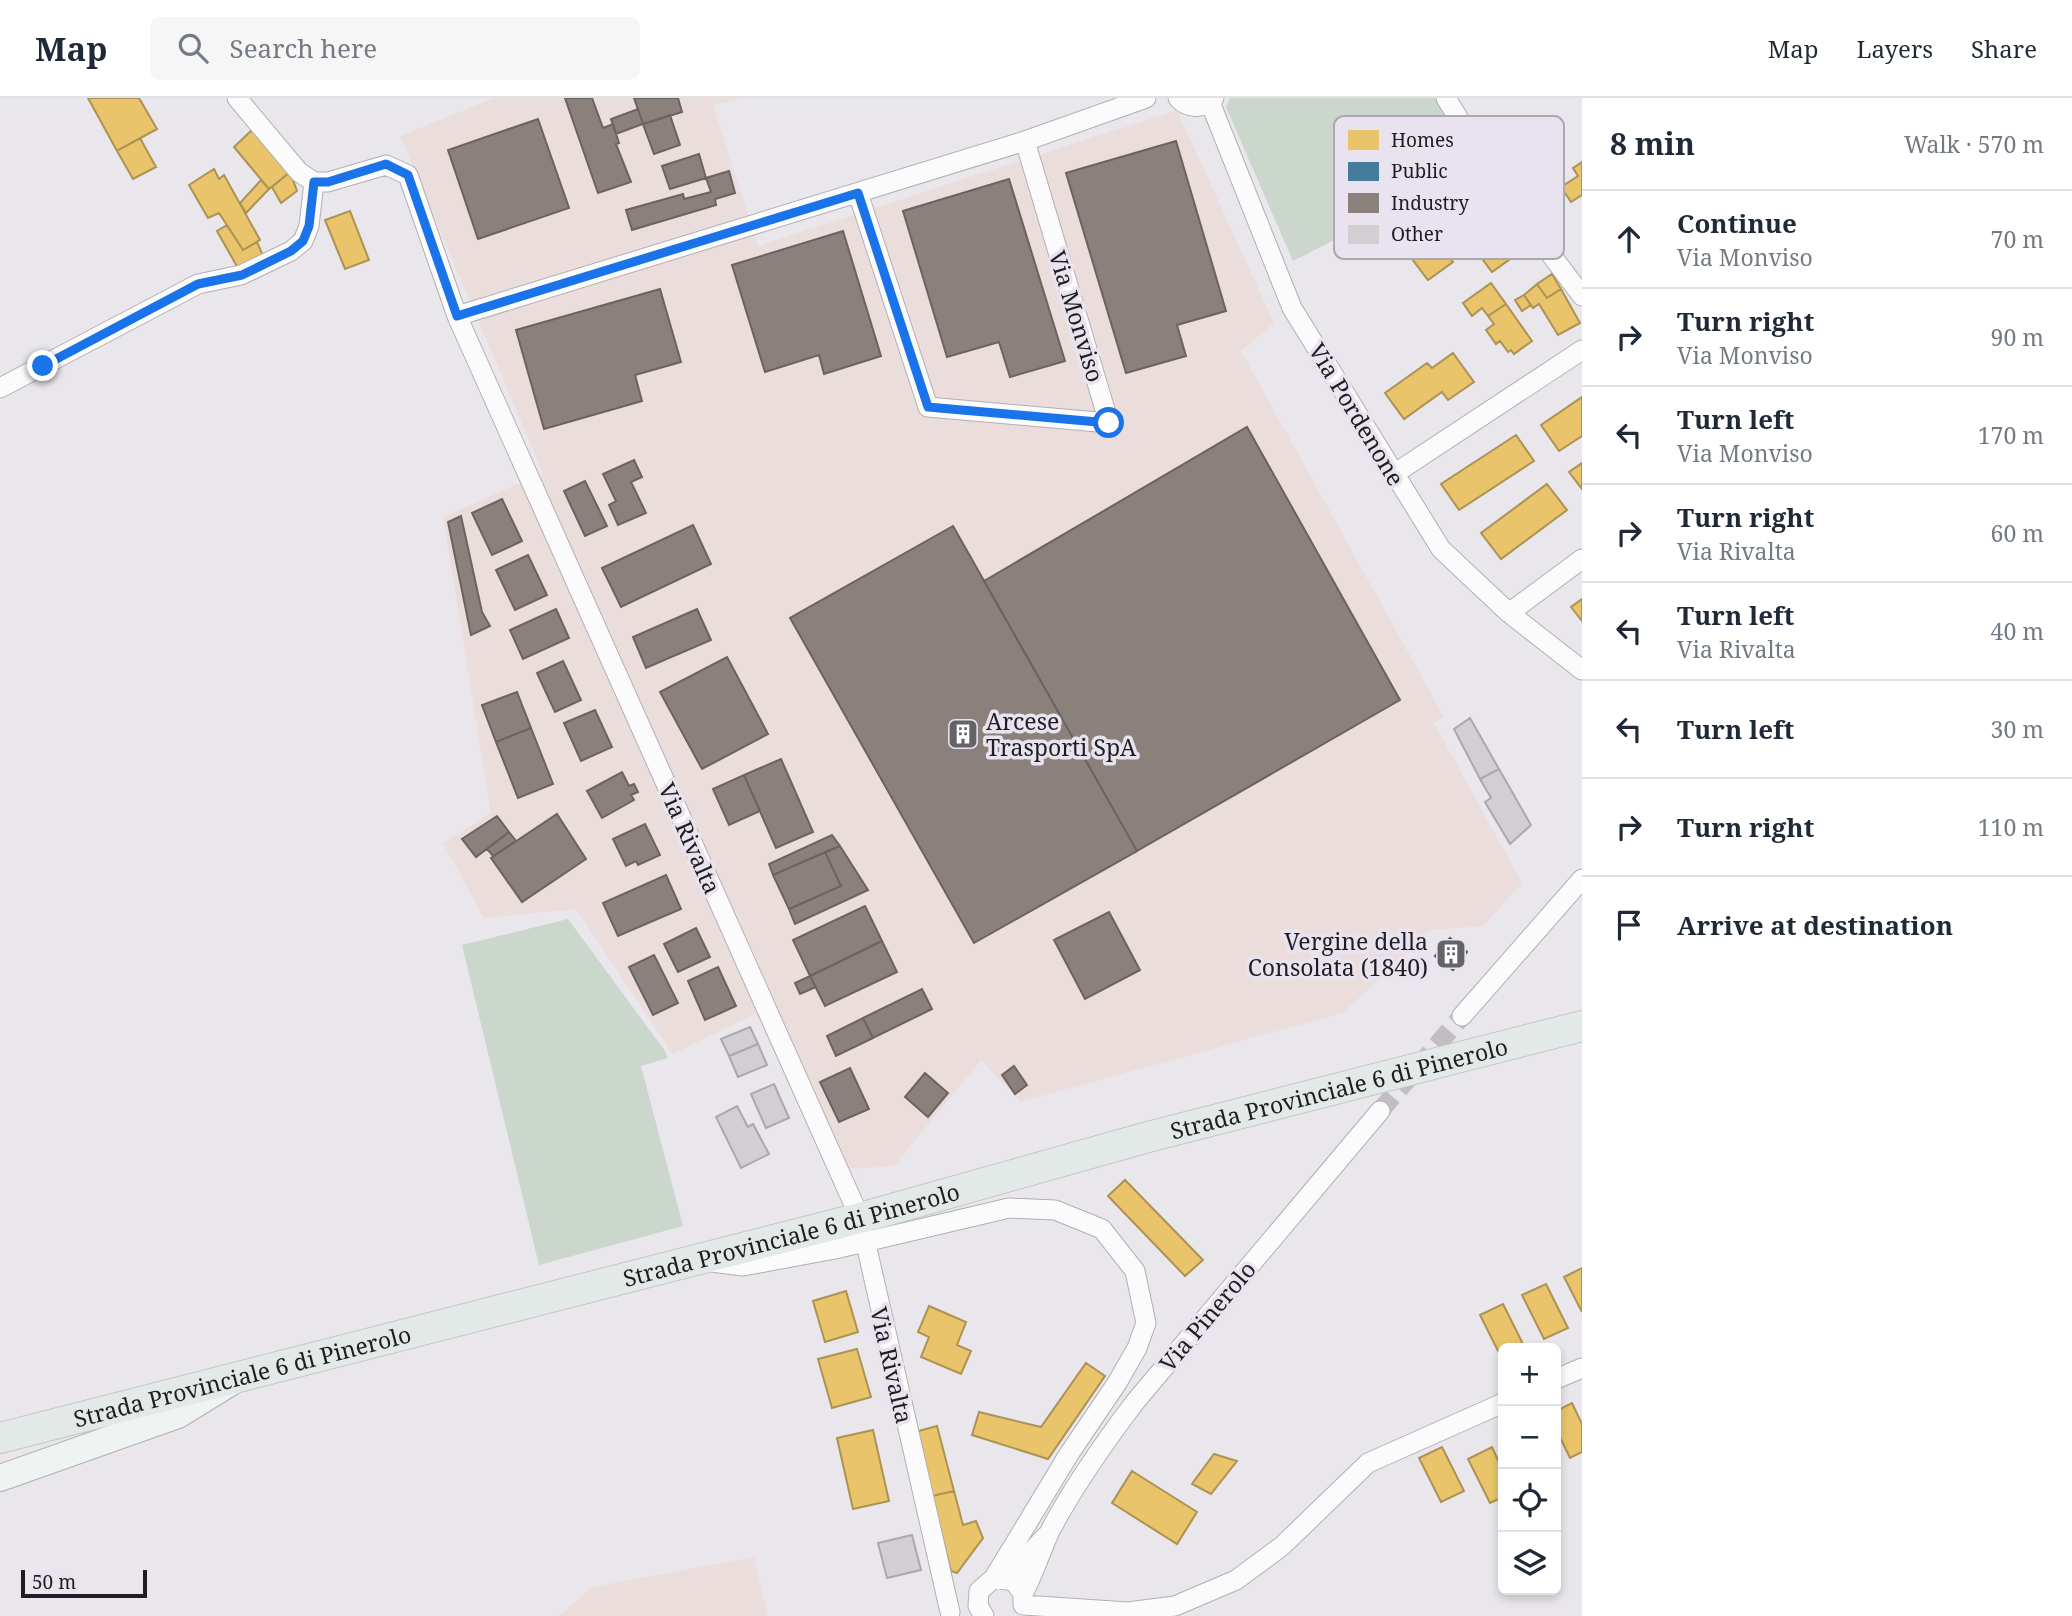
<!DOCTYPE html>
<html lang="en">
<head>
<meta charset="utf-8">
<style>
  body { margin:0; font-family:"Noto Serif",serif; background:#f6f6f7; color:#1f2937 }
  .controls { position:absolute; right:21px; bottom:21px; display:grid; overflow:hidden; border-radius:10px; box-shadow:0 4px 10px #0003 }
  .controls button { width:63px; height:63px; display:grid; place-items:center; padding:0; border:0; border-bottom:2px solid #e0e1e3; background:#fff; color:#1f2937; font:35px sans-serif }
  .scale { position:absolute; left:21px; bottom:18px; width:126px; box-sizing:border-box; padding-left:7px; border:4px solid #1f1d21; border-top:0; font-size:19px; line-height:24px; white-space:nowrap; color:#1f1d21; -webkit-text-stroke:5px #e9e3ef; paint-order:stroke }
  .stop { position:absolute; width:21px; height:21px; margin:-16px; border:5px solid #1a73e8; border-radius:50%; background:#fff }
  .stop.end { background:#1a73e8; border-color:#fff; box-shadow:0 2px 7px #0008 }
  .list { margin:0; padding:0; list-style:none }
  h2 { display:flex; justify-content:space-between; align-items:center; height:91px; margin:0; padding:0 28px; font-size:30px }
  h2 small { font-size:23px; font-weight:400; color:#747a83 }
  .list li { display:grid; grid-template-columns:46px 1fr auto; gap:21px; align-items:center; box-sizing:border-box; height:98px; padding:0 28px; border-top:2px solid #e0e1e3 }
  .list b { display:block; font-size:26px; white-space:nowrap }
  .list p { margin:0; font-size:23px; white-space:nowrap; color:#747a83 }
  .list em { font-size:23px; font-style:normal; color:#747a83 }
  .icon { flex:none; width:38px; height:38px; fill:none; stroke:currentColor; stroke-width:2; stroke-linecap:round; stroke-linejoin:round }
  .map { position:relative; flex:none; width:1582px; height:1518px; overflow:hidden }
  header { display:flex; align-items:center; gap:42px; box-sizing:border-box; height:98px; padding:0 35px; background:#fff; border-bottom:2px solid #e0e1e3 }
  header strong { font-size:33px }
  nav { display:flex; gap:38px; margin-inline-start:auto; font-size:24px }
  .search { width:490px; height:63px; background:#f6f6f7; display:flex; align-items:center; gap:18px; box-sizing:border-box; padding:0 24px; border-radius:10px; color:#747a83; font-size:26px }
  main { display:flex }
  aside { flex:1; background:#fff }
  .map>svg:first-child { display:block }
  .industrial { fill:#ecdddd }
  .green { fill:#cbd7cc }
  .homes { fill:#e9c46a; stroke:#ac9254; stroke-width:2 }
  .public { fill:#457b9d; stroke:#3a5f78; stroke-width:2 }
  .industry { fill:#8a817c; stroke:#6a6361; stroke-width:2 }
  .building { fill:#d2ced2; stroke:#aba8ac; stroke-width:2 }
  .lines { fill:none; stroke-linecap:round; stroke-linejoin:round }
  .minor-tunnel { stroke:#c1bec3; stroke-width:19; stroke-dasharray:19 10; stroke-linecap:butt }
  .minor-casing { stroke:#b1afb4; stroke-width:21 }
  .secondary-casing { stroke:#b1afb4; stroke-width:28 }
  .primary-casing { stroke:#c6c5c7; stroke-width:32 }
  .minor { stroke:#fcfbfc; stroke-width:19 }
  .secondary { stroke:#eff3f1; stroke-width:26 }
  .primary { stroke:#e3e9e6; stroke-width:30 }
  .route { stroke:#1a73e8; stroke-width:9 }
  .labels { text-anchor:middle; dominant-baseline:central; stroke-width:7; stroke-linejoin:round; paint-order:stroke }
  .street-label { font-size:23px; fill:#1f1d21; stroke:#e9e3ef }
  .poi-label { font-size:23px; fill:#1f1d21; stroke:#e9e3ef; text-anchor:start }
  .key { fill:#e9e3ef; stroke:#aca8b1; stroke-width:2 }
  .key-label { font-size:19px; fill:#1f1d21 }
</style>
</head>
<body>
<header>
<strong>Map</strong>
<div class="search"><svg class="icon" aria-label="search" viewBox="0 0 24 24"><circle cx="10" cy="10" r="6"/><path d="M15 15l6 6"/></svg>Search here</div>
<nav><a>Map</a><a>Layers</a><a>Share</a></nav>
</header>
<main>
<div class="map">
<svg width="1582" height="1518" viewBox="0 0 1582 1518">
  <rect width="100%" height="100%" fill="#e9e6ec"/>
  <path class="industrial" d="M494,0H744L713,7L758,148L1177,12L1274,225L1241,253L1444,619L1434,625L1522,785L1483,828L1432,832L1343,915L1020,1004L981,962L894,1068L851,1071L755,916L673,956L576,811L484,820L443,745L491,715L443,419L543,375L400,38Z
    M754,1459L768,1518H559L592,1489Z"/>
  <path class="green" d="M1230,0H1438L1475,64L1423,97L1293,163L1226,9Z
    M568,821L665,953L668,960L641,968L683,1128L539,1167L462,847Z"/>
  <path class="homes" d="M88,0H139L157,31L117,53Z
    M253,31L290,74L269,91L234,49Z
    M140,40L156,69L133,81L117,53Z
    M1582,64V97L1571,104L1561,89L1578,78L1573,70Z
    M214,71L219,81L224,77L260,142L243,152L219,115L208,120L189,87Z
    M290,74L297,93L281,105L272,89Z
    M261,82L269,91L246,115L240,105Z
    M1417,112L1432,131L1435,128L1445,141L1439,145L1453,164L1428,182L1393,136L1399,131L1396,128Z
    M350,113L369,162L345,171L325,122Z
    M1491,113L1520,154L1492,174L1462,134Z
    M227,127L243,152L257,144L264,160L239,172L217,133Z
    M1552,176L1561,191L1547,200L1537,186Z
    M1491,185L1506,206L1488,218L1482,210L1472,218L1463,205Z
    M1537,186L1547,200L1561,191L1580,225L1558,237L1539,206L1533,210L1524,197Z
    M1524,197L1531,207L1522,213L1515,202Z
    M1506,206L1532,243L1514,256L1511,252L1508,254L1500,243L1496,246L1486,232L1494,226L1488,218Z
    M1453,255L1474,284L1448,302L1442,294L1404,321L1385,295L1427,265L1432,270Z
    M1582,299V338L1559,353L1541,327Z
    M1516,337L1534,363L1459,412L1441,386Z
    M1582,365V391L1569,374Z
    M1547,386L1567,412L1501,461L1481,435Z
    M1582,501V523L1571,509Z
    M1125,1082L1203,1162L1185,1178L1108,1098Z
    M1582,1170V1214L1564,1179Z
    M1546,1186L1568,1230L1544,1241L1522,1197Z
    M846,1193L858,1234L825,1244L813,1203Z
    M1503,1206L1525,1250H1503L1502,1261L1480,1217Z
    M929,1208L966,1224L957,1247L971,1253L961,1276L921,1259L929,1239L918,1234Z
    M857,1251L871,1299L832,1310L818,1261Z
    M1086,1265L1105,1278L1048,1361L972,1337L979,1314L1041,1329Z
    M1572,1305L1582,1326V1354L1570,1360L1556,1331V1313Z
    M937,1328L954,1393L932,1398L915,1334Z
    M873,1332L889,1403L853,1411L837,1340Z
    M1442,1349L1464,1393L1441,1404L1419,1360Z
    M1492,1349L1503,1373V1399L1490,1405L1468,1361Z
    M1214,1356L1237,1363L1211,1396L1192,1386Z
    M1132,1373L1197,1414L1177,1446L1112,1405Z
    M954,1393L963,1427L976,1423L983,1440L957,1475L951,1473L932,1398Z"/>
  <path class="public" d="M1450,840L1467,854L1453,872L1435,858Z"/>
  <path class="industry" d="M565,0H592L603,30L613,26L619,45L616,46L631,84L598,95Z
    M634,0H678L682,14L643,26Z
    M638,11L643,26L616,36L611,21Z
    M670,17L680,47L654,56L643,26Z
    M538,21L569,110L478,141L448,52Z
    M1176,43L1226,213L1177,227L1186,258L1126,275L1066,75Z
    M699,56L706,80L670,91L662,68Z
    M729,73L735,95L715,101L716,107L632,132L626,112L683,96L684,101L711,94L706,80Z
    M1009,81L1065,263L1010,279L999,244L947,259L903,113Z
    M843,133L881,258L824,276L819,257L765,274L732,167Z
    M660,191L681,264L635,277L642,303L544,331L516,232Z
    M1247,329L1400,602L1137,753L984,483Z
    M634,362L642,379L631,384L646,415L618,427L609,407L616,403L603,376Z
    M585,383L607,428L585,438L564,393Z
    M502,401L522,443L492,457L472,415Z
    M461,418L482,514L490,528L471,537L448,424Z
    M693,427L711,466L621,509L602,470Z
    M953,428L1137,753L974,845L790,520Z
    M528,457L547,497L515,512L496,472Z
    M556,511L569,540L523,561L510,532Z
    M697,511L711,542L646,570L633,539Z
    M727,559L768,636L702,671L660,594Z
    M563,563L581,602L555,614L537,575Z
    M517,594L531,630L496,644L482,607Z
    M595,612L612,649L581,663L564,625Z
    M531,630L553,686L518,700L496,644Z
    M781,661L813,734L776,750L744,677Z
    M622,674L629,688L634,686L638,694L631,697L634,702L602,720L587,693Z
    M744,677L760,713L729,727L713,691Z
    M557,716L586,761L522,804L491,760Z
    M497,718L509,734L476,759L462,741Z
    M645,726L660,757L638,767L636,763L626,768L613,741Z
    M509,734L516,743L493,758L487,751Z
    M832,737L840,748L773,777L769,766Z
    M840,748L868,792L795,826L789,811L841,788L825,754Z
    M825,754L841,788L789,811L773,777Z
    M666,777L681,811L618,838L603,805Z
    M865,808L882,843L810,878L793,842Z
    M1109,814L1140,872L1085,901L1054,842Z
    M696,830L710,859L678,874L664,846Z
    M882,843L897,874L825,908L810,878Z
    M654,857L678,905L653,917L629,869Z
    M718,869L736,908L705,922L688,883Z
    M810,878L816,889L800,896L795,885Z
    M922,891L932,911L873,940L863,920Z
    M863,920L873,940L836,958L827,938Z
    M1014,968L1027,987L1015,996L1002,977Z
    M850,970L869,1011L839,1024L820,984Z
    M925,975L948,995L928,1019L905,999Z"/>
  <path class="building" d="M1470,620L1499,671L1480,681L1454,631Z
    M1499,671L1531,727L1510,746L1485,704L1491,700L1480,681Z
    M750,929L758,946L729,958L721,941Z
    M758,946L767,967L738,979L729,958Z
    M774,986L789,1020L766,1030L751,996Z
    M737,1008L748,1029L753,1026L769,1056L741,1070L716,1019Z
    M912,1437L921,1472L887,1480L878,1445Z"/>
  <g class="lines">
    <path class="minor-tunnel" d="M1380,1013L1462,918"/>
    <g class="minor-casing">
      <path id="minor" d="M237,0L299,74L314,84
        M1178,0C1188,11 1203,12 1214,0
        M1446,0L1501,90L1582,198
        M1210,4L1292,210L1441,451L1509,515L1582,572
        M314,84H328L386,67L408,77L457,218L860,1120L950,1514
        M858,95L928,309L1109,325L1025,43
        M457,218L1025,43L1146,0
        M0,290L198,186L241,177L291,153L303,143L309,128L314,84
        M1394,376L1582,252
        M1509,515L1582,461
        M1462,918L1582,781
        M712,1164L743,1168L835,1151L1009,1110L1055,1112L1102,1131L1135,1173L1146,1225L1137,1250L1117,1285L1069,1356L994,1480
        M1556,1281L1582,1270
        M1007,1480L1046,1438
        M1023,1496C1034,1475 1041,1452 1051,1431C1075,1386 1104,1345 1135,1304L1380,1013
        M1023,1507L1128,1514L1175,1508L1236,1482L1282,1448L1368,1365L1503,1305
        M984,1518L978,1508L979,1493L994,1480L1014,1483L1023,1496V1505"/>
    </g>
    <g class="secondary-casing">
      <path id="secondary" d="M0,1380L178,1317L230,1285"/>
    </g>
    <g class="primary-casing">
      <g id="primary">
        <path id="s1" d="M0,1340L860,1120L1148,1039L1582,928"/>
      </g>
    </g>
    <use href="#minor" class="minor"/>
    <use href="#secondary" class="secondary"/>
    <use href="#primary" class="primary"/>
  </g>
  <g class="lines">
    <path class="route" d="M43,268L198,186L242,177L291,153L303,143L309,128L314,84H328L386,66L408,77L457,218L858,95L928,309L1109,325"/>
  </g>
  <defs>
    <g id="building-square" transform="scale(1.575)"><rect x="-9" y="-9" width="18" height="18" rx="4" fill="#666368" stroke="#e9e3ef"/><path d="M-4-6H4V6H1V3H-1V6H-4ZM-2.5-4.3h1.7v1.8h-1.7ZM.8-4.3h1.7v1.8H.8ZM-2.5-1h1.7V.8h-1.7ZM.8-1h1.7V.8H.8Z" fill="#fff"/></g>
  </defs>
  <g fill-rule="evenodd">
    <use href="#building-square" x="963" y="636"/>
    <use href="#building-square" x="1451" y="856"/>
  </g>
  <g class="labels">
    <g class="street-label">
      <text transform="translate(1077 218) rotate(73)">Via Monviso</text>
      <text transform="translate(1357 316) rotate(59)">Via Pordenone</text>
      <text transform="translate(690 740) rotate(66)">Via Rivalta</text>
      <text stroke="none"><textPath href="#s1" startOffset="1384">Strada Provinciale 6 di Pinerolo</textPath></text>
      <text stroke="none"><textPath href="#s1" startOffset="817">Strada Provinciale 6 di Pinerolo</textPath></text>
      <text transform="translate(1207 1218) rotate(-50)">Via Pinerolo</text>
      <text transform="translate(892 1267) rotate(77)">Via Rivalta</text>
      <text stroke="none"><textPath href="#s1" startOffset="250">Strada Provinciale 6 di Pinerolo</textPath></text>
    </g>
    <g class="poi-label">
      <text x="986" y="623">Arcese<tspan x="986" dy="26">Trasporti SpA</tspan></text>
      <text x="1428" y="843" text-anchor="end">Vergine della<tspan x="1428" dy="26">Consolata (1840)</tspan></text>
    </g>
  </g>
  <rect x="1334" y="18" width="230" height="143" rx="10" class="key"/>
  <rect x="1348" y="32" width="31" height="20" fill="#e9c46a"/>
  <rect x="1348" y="64" width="31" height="19" fill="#457b9d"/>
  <rect x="1348" y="95" width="31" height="20" fill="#8a817c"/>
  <rect x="1348" y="127" width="31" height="19" fill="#d2ced2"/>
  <g class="key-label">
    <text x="1391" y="49">Homes</text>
    <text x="1391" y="80">Public</text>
    <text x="1391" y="112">Industry</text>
    <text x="1391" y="143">Other</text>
  </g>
</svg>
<div class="controls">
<button>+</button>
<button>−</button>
<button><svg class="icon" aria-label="locate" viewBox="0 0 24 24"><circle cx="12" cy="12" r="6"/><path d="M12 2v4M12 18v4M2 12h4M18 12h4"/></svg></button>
<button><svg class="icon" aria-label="layers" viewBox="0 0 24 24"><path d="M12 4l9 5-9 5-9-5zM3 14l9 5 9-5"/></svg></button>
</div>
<div class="scale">50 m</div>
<div class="stop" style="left:1109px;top:325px"></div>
<div class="stop end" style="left:43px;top:268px"></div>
</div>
<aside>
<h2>8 min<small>Walk · 570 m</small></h2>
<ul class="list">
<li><svg class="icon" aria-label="ahead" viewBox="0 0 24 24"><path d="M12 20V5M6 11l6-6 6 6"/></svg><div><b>Continue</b><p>Via Monviso</p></div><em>70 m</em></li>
<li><svg class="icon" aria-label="right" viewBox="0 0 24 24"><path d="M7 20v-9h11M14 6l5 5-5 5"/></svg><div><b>Turn right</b><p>Via Monviso</p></div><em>90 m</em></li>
<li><svg class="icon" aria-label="left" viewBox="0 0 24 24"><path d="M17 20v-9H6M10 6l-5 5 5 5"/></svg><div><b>Turn left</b><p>Via Monviso</p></div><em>170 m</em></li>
<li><svg class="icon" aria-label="right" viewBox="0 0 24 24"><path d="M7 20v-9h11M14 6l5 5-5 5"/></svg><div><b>Turn right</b><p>Via Rivalta</p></div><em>60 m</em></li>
<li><svg class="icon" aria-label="left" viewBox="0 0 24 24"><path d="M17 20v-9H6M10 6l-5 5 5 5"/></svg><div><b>Turn left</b><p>Via Rivalta</p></div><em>40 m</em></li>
<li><svg class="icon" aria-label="left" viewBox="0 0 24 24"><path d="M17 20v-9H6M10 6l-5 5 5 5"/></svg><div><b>Turn left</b></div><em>30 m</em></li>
<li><svg class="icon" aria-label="right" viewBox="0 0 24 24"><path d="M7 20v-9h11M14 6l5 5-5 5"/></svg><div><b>Turn right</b></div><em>110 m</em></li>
<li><svg class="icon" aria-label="arrive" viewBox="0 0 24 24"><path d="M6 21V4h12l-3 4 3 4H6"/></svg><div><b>Arrive at destination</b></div></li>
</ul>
</aside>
</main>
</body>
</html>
